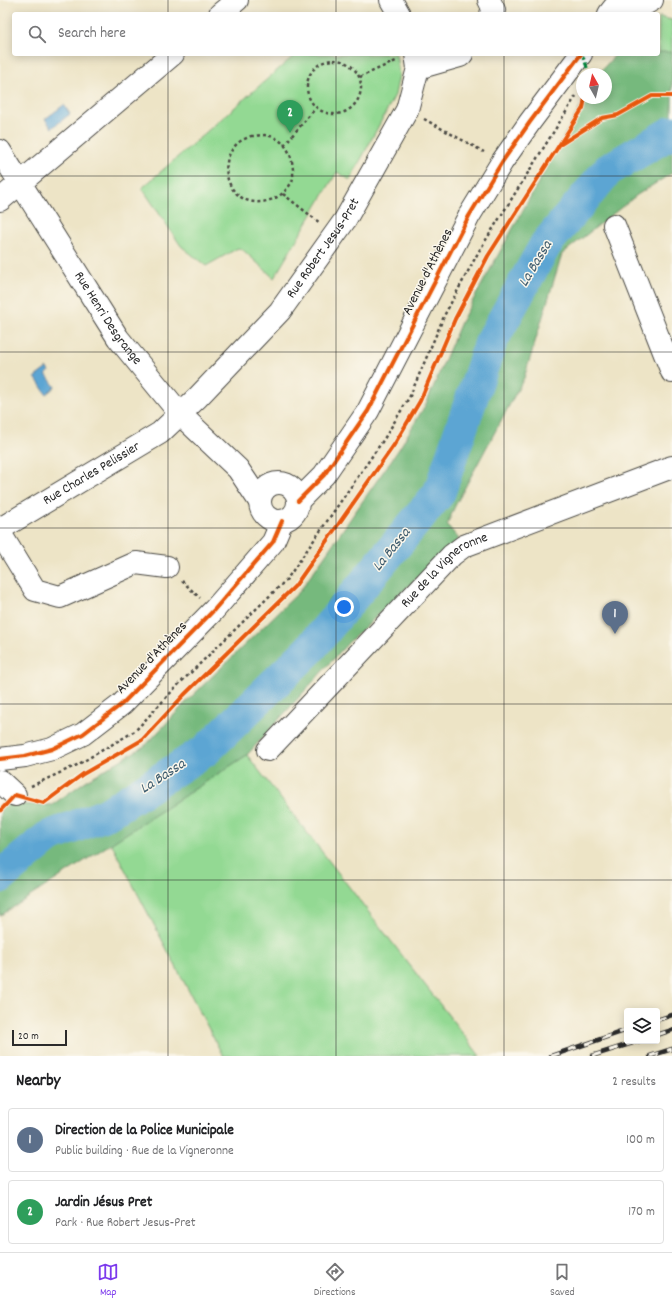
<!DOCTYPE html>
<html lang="en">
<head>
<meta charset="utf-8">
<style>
  body { margin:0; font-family:Dekko,sans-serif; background:#f2f2f2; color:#202124 }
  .controls { position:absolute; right:12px; bottom:12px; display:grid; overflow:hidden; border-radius:4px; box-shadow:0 2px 10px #0003 }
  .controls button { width:36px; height:36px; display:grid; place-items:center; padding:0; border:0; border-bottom:1px solid #e0e0e0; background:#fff; color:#202124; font:20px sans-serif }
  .compass { position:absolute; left:576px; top:68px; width:36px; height:36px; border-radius:50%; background:#fff; box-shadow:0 2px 10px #0003; rotate:352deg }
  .scale { position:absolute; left:12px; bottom:10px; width:55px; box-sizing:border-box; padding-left:4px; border:2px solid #2b2b2b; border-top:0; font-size:11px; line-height:14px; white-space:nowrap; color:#2b2b2b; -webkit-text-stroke:3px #fbf7ec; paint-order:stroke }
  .you { position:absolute; left:344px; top:607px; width:14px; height:14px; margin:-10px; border:3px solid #fff; border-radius:50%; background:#1a73e8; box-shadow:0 0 0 6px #1a73e833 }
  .badge { display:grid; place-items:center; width:26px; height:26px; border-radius:50%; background:#7c3aed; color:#fff; font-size:13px; font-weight:700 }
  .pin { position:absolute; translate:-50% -33px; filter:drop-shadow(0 1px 2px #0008) }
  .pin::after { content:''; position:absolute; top:21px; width:14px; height:12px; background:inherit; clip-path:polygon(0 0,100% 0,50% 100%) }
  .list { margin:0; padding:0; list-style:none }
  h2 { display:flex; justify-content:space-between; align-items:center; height:52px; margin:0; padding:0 16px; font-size:17px }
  h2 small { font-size:13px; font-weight:400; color:#757577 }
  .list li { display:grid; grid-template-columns:26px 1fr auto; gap:12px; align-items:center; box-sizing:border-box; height:64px; margin:0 8px 8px; padding:0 8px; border:1px solid #e0e0e0; border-radius:4px }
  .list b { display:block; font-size:15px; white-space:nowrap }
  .list p { margin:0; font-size:13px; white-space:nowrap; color:#757577 }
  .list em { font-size:13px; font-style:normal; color:#757577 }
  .icon { flex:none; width:22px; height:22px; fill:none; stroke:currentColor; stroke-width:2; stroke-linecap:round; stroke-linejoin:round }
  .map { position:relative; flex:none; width:672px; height:1056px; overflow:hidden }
  .search { position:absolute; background:#fff; box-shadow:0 2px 10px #0003; left:12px; right:12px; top:12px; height:44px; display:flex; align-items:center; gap:10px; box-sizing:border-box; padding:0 14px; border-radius:4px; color:#757577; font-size:15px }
  .sheet { height:196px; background:#fff }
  nav { display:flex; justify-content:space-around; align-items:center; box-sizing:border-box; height:56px; border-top:1px solid #e0e0e0; background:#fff; font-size:11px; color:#757577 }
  nav a { display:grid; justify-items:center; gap:2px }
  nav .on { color:#7c3aed }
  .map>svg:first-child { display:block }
  .green { fill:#93d993; stroke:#5f825f }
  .forest { fill:#76b97d; stroke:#507254 }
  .water { fill:#5ba5d3; stroke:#43687f }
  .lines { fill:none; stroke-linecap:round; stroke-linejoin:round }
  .river { stroke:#5ba5d3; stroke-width:33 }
  .minor-casing { stroke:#484742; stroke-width:24 }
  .path { stroke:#484742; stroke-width:2.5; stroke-dasharray:3 3; stroke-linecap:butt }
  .minor { stroke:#fff; stroke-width:22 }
  .rail-casing { stroke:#2b2b2b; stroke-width:4.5 }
  .rail { stroke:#fbf7ec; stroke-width:3; stroke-dasharray:9; stroke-linecap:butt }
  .quiet { stroke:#00873e; stroke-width:3; stroke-dasharray:6 3; stroke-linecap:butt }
  .cycleway-casing { stroke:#fbf7ec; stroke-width:6 }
  .cycleway { stroke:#e8590c; stroke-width:4 }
  .grid { fill:none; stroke:#2b2b2b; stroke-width:1; stroke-opacity:0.55 }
  .labels { text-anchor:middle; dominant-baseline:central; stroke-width:3; stroke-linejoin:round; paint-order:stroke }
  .street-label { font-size:14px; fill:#2b2b2b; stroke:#fbf7ec }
  .water-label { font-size:15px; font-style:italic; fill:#3e5c6e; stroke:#fbf7ec }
</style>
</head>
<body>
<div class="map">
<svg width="672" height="1056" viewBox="0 0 672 1056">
  <rect width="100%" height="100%" fill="#fbf7ec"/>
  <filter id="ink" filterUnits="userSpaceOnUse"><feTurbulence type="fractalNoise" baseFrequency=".025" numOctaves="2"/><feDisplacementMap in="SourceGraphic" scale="8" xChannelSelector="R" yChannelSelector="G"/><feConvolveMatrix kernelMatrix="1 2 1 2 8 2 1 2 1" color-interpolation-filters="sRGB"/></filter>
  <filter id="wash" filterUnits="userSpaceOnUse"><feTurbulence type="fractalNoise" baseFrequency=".012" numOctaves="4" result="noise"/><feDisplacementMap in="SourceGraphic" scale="16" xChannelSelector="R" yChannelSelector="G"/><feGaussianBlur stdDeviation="0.9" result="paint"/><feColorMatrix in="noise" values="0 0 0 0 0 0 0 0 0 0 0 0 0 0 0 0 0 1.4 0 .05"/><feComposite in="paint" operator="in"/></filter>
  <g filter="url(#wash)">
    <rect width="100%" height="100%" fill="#ede4c6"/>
    <path class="green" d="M659,17L672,20V93L658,54Z
      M296,54H396L399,75L395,95L350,180L337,172L274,278L243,250L238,248L206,266L181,246L142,188Z
      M247,755L480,1056H223L111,843Z"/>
    <path class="forest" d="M658,52H672V173L637,195L562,254L524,378L455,506L447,525L459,539L348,643L247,755L0,916V804L52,805L87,780L146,745L189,699L300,591L399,449L426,404L461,322L585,98H606V74H598L616,54H658Z"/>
    <path class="water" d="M64,105L70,114L52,128L45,119Z
      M47,368L49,372L46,374L55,387L46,394L35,377Z"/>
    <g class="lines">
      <path class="river" d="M0,877L48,837L107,814L206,750L309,650L439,493L491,342L546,244L608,170L672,132"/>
    </g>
  </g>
  <g filter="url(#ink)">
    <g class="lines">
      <g class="minor-casing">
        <g id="minor">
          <path d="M391,0L399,14"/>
          <path d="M489,0L494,10L491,14"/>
          <path d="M220,14L237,0"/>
          <path d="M609,14L620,0"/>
          <path d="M628,14L652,0"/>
          <path d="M418,68L460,56L462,54"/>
          <path id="s1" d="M0,151L118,338L181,415L238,469L260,502"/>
          <path d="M0,200L173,54"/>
          <path d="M614,225L672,372"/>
          <circle cx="279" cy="502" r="19"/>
          <path d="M298,501L324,475L368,411L469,216L502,162L530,122L581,54"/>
          <path id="s2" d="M0,529L160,433L198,397L280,311L345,220L407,110L418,68L416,54"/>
          <path d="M0,533L35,590L60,597L136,563L167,567"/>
          <path id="s3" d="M268,750L452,555L464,546L672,467"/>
          <path d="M0,759L25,756L52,749L83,734L122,704L214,610L273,542L282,521"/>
          <path d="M0,781L15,795"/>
        </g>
      </g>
      <path class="path" d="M307 87a27 27 0 1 1 54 0a27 27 0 1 1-54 0Z
        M360,77L398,60
        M424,119L484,152
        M251,136C257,136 265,134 270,136C288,141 294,159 293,177C293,183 285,192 279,196C236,220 210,168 238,143C241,140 247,138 251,136Z
        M284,145L315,109
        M283,194L320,223
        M182,581L200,598
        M31,786L77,765L135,731L176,687L287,579L384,439L410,396L445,314L479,251L576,96"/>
      <use href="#minor" class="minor"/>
      <g class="rail-casing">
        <path id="rail" d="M657,1020L672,1015
          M657,1035L672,1030
          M551,1056L627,1030
          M592,1056L639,1041
          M650,1056L672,1049"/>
      </g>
      <use href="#rail" class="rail"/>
      <path class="quiet" d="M582,54L588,70"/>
      <g class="cycleway-casing">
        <path id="cycleway" d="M561,144L602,118L618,115L652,96H672
          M298,501L324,475L368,411L469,216L502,162L530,122L581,54
          M0,759L25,756L52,749L83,734L122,704L214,610L273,542L282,521
          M0,811L15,795L44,803L83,774L142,740L184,695L295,586L394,445L420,401L455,319L488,256L583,108L585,98"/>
      </g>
      <use href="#cycleway" class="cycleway"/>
    </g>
  </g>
  <path class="grid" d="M168,0V14M336,0V14M504,0V14M168,54V1056M336,54V1056M504,54V1056M0,176H672M0,352H672M0,528H672M0,704H672M0,880H672"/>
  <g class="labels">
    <g class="street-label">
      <text stroke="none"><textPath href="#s2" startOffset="434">Rue Robert Jesus-Pret</textPath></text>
      <text transform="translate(428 272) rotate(-63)">Avenue d'Athènes</text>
      <text stroke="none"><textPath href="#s1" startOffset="199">Rue Henri Desgrange</textPath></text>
      <text stroke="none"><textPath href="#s2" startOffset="107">Rue Charles Pelissier</textPath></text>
      <text stroke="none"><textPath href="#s3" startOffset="253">Rue de la Vigneronne</textPath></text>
      <text transform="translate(152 658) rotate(-46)">Avenue d'Athènes</text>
    </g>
    <g class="water-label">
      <text transform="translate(536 264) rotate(-59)">La Bassa</text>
      <text transform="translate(392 550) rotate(-51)">La Bassa</text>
      <text transform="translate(163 777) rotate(-33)">La Bassa</text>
    </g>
  </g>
</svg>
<div class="controls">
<button><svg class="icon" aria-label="layers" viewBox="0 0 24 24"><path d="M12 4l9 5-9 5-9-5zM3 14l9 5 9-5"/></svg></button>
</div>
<svg class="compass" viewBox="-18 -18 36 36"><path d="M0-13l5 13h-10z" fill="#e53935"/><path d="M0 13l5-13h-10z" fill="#757577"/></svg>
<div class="scale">20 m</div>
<div class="you"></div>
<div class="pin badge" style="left:615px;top:634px;background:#5c6f8a">1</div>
<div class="pin badge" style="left:290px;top:133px;background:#2e9e5b">2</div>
<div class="search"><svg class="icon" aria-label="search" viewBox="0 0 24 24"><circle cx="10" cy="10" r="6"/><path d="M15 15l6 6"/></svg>Search here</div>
</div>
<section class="sheet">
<h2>Nearby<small>2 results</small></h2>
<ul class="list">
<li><span class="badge" style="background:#5c6f8a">1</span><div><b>Direction de la Police Municipale</b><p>Public building · Rue de la Vigneronne</p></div><em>100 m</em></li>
<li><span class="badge" style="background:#2e9e5b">2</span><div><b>Jardin Jésus Pret</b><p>Park · Rue Robert Jesus-Pret</p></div><em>170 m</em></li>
</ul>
</section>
<nav>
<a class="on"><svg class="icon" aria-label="map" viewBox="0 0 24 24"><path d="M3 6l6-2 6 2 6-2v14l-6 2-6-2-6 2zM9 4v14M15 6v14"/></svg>Map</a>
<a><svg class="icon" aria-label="directions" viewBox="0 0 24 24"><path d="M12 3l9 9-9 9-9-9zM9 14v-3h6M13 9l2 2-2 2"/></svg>Directions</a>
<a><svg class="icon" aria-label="saved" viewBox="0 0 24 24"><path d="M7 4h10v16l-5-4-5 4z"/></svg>Saved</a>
</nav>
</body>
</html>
